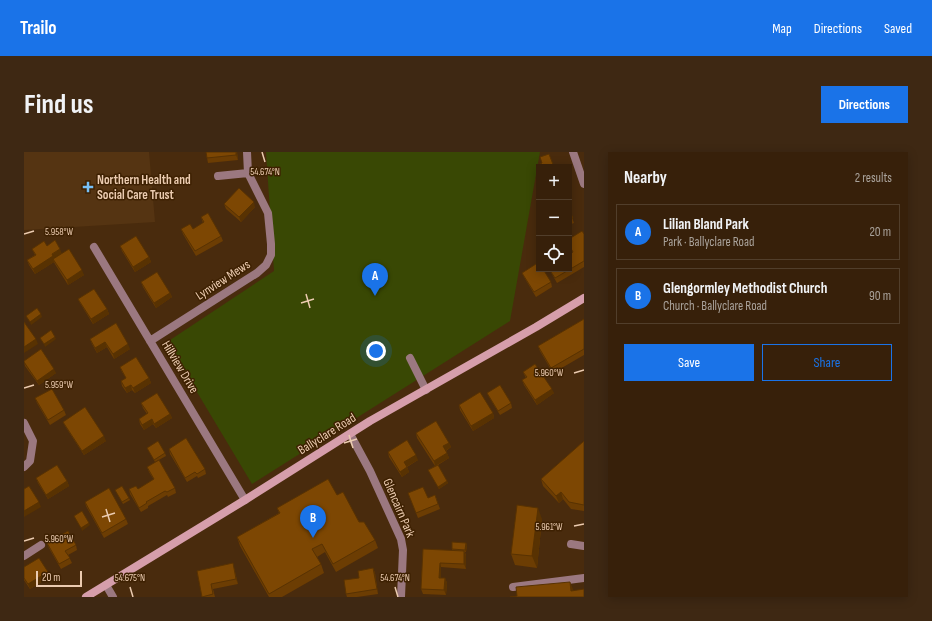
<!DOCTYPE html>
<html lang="en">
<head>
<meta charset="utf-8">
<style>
  body { margin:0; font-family:"Sofia Sans Condensed",sans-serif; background:#3e2813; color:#f1f3f6 }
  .controls { position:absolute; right:12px; top:12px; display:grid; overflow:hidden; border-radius:0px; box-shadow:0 2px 10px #0003 }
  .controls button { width:36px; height:36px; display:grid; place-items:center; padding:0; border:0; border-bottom:1px solid #513e2b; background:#37200a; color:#f1f3f6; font:20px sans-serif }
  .scale { position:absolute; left:12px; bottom:10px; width:46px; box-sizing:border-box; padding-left:4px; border:2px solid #ebcbb0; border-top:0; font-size:11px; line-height:14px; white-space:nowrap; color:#ebcbb0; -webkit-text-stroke:3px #3e2102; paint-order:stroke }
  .you { position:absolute; left:352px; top:199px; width:14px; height:14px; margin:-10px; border:3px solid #fff; border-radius:50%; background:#1a73e8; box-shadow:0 0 0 6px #1a73e833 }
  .badge { display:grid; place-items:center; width:26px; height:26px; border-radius:50%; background:#1a73e8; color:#fff; font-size:13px; font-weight:700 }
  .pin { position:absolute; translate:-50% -33px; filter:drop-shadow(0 1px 2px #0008) }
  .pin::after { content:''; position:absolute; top:21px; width:14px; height:12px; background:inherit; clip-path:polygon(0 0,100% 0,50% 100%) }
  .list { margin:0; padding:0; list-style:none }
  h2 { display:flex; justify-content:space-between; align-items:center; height:52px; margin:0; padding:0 16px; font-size:17px }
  h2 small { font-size:13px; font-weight:400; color:#aaa39c }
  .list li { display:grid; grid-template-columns:26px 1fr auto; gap:12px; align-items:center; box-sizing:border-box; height:56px; margin:0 8px 8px; padding:0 8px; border:1px solid #513e2b; border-radius:0px }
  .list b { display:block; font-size:15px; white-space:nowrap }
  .list p { margin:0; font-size:13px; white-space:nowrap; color:#aaa39c }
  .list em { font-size:13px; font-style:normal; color:#aaa39c }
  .actions { display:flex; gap:8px; padding:12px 16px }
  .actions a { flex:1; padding:9px 0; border:1px solid #1a73e8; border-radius:0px; text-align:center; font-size:14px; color:#1a73e8 }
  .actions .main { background:#1a73e8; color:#fff }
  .icon { flex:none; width:22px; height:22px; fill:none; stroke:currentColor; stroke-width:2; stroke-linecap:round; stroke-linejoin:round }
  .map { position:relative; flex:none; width:560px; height:445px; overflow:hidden; border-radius:0px }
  header { display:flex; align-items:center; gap:24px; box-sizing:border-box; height:56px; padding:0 20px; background:#1a73e8; color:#fff }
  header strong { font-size:19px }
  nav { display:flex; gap:22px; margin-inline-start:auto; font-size:14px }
  .intro { display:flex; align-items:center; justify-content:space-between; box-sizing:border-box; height:96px; padding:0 24px }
  h1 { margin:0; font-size:28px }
  .button { padding:10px 18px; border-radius:0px; background:#1a73e8; color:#fff; font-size:14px; font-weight:700 }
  main { display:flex; gap:24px; padding:0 24px }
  aside { flex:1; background:#37200a; border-radius:0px; box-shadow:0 2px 10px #0003 }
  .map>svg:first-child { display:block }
  .built { fill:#553412 }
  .green { fill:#394804 }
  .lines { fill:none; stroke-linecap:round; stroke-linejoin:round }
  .lane { stroke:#9b7880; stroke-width:8 }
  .street { stroke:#9b7880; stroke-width:8 }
  .secondary { stroke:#d69eab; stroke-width:8 }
  .wall { fill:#6c3d03 }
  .shaded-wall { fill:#583202 }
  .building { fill:#7d4703; stroke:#583202 }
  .ticks { fill:none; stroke:#ebcbb0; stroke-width:1.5 }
  .poi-dot { fill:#77c0f7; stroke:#3e2102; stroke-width:1.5 }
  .labels { text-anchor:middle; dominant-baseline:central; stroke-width:3; stroke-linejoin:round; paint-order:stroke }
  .poi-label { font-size:13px; font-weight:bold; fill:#ebcbb0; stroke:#3e2102; text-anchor:start }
  .street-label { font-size:13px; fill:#ebcbb0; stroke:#3e2102 }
  .ticks-label { font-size:10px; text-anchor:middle; fill:#ebcbb0; stroke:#3e2102; stroke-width:3; stroke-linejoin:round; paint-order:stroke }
</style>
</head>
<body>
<header>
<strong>Trailo</strong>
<nav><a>Map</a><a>Directions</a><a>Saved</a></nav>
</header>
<div class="intro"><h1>Find us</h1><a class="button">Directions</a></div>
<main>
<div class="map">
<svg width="560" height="445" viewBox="0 0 560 445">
  <rect width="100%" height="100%" fill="#492b0d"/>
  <path class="built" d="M0,0H125L131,70L0,78Z"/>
  <path class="green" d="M242,0H516L486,169L228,332L143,190L250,119Z"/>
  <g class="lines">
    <path class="lane" d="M386,206L402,238
      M82,433L89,445
      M489,435L560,426"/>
    <path class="street" d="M549,0L560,32
      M194,24L224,21
      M70,95L221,348
      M126,189L233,121L242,113L247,103V92L244,61L224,21L223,0
      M0,271L9,289L6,309L0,315
      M326,282L346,319L377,387L379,398L377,445
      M547,392L560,394
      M0,404L17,393"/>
    <path class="secondary" d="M62,445L221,348L346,269L512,175L560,146"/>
  </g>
  <path class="wall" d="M213,0L214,8L184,11L183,6Z
    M200,52L231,55L217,70L202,57Z
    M545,57L550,71L545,73Z
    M177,65L197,84L199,89L172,104L159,82L157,77H169L179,71Z
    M560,82V115L533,131L525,117H545L548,101L545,95V87Z
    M23,94L38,102L60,123L44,133L31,112L30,110L11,122L5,113L3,108L11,103L8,97Z
    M96,94L125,105L127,110L111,120L98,99Z
    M498,121L527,130L528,135L512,145L500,125Z
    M117,130L146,141L148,145L132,156L119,135Z
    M54,147L83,157L85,162L69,172L56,151Z
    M560,167V203L529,221L516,199L514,194Z
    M66,187L106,197L90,207L83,195L73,201L68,192Z
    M0,209L32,221L15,233L1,214Z
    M96,215L125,226L127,231L111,241L108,238L103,241L98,234L97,229L102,226L98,220Z
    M499,220L530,241L513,253L500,233L498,228L502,226Z
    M463,241L487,251L488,256L476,263L465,245Z
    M11,246L40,258L42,263L26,273L13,251Z
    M117,251L146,262L148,266L132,276L129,272L120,278L116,272L115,267L123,262L119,256Z
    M435,253L469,261L470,266L449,279L436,258Z
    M39,270L82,289L60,303L41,274Z
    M392,281L425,291L427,295L422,299L425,306L414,313L424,331L415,337L404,318L411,314L393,286Z
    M560,289V359L547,357L539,347L535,351L519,334L517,327Z
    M123,296L141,301L142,304L131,310Z
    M145,297L181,317L182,322L174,326L173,324L163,330L146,302Z
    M364,300L394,308L383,315L385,320L378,325L365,305Z
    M123,315L151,336L152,341L144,345L143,343L124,354V356L117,360L106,342L105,337H114L130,328L125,320Z
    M12,326L43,329L45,334L24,347L14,331Z
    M91,338L105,346L106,348L99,352Z
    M384,341L404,346L411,343L416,357L394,366Z
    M313,343L351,388L354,396L312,420L301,400L293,405L297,412L300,421L258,445H245L216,394L213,385L255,361L253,356Z
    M61,350L102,367L104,372L80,386L62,354Z
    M518,367L513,416L491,413L487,402Z
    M23,391L52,393L53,398L44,403L48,411L37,417L25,396Z
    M442,391L443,393L442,400H441L442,404V417L417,415V426H421L423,431L422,443L399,442L397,437L399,397L428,399V397Z
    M0,415L26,425L6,437L0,428Z
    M210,416L214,432L189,437L191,445H178L173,419Z
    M349,416L351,421L354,442L333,445H323L322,442L335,426Z"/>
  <path class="shaded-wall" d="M212,0H213L214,8L212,3Z
    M230,50L231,55L217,70L215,65Z
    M36,97L38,102L29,107L30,110L11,122L9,117Z
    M125,105L127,110L111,120L109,115Z
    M58,118L60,123L44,133L43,128Z
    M146,141L148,145L132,156L130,151Z
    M83,157L85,162L69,172L67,167Z
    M17,162L18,165L7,173L6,170Z
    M31,185L32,187L21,195L20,192Z
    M12,187L14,192L0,201V195Z
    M81,190L83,195L73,201L71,196Z
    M104,192L106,197L90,207L89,202Z
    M30,217L32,221L15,233L13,229Z
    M125,226L127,231L111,241L109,236Z
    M107,233L108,238L103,241L101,236Z
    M528,237L530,241L513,253L511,248Z
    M469,261L470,266L449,279L447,274Z
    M146,262L148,266L132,276L130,272Z
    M128,267L129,272L120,278L118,273Z
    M80,284L82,289L60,303L58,299Z
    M425,291L427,295L421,299L419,294Z
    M423,301L425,306L411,314L410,309Z
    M392,303L394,308L382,315L380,310Z
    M383,315L385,320L378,325L376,320Z
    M43,329L45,334L24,347L22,343Z
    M423,329L424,331L415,337L414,335Z
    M537,340L539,347L535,351L532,344Z
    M15,350L17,355L0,365V359Z
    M514,356L518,367L513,416L508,404Z
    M65,371L66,373L58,379L57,376Z
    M442,391L443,393L442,400L441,398Z
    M440,399L442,404V417L440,412Z
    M209,411L210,416L214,432L212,427Z
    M416,411L417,415V430L415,426Z
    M349,416L351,421L354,442L353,437Z
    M24,420L26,425L6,437L4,432Z
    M421,426L423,431L422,443L420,438Z
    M546,430L549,437V445L547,439Z"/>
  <path class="building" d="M182,0H212V3L183,6Z
    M525,2L530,15H515V16L514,13L518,11L516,5Z
    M512,27H515V34Z
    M215,36L230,50L215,65L200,52Z
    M545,57L549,66L545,68Z
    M184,61L197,84L171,99L157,77L166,72L169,77L180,70L177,65Z
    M558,79L560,82V109L531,126L525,117H545V103L549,100L545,93V87Z
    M112,84L125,105L109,115L96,94Z
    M31,88L36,97L28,102L29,104L9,117L3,108L12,103L8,97L20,89L23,94Z
    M45,97L58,118L43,128L29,107Z
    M515,110V117H519L527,130L510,140L498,121Z
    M133,120L146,141L130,151L117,130Z
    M70,137L83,157L67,167L54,147Z
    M13,156L17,162L6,170L2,164Z
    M560,167V197L527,216L514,194Z
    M0,170L12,187L0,195Z
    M92,171L104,192L89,202L81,190L71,196L66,187Z
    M27,178L31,185L20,192L16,186Z
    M17,197L30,217L13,229L0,210V209Z
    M112,205L125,226L109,236L107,233L101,236L97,229L102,226L96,215Z
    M511,212L528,237L511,248L498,228L503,225L499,220Z
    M476,233L487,251L474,259L463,241Z
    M28,237L40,258L24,268L11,246Z
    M456,240L469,261L447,274L435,253Z
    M133,241L146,262L130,272L128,267L118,273L115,267L124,261L117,251Z
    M61,255L80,284L58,299L39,270Z
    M412,269L425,291L419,294L423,301L410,309L392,281Z
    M162,286L181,317L173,322L171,320L161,326L145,297Z
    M383,288L392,303L380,310L383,315L376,320L364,300Z
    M134,289L141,301L130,308L123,296Z
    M560,289V353L545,350L537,340L532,344L517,327Z
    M135,308L151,336L143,340L141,339L122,350L123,351L115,356L105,337L112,334L114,337L130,327L123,315Z
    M33,313L43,329L22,343L12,326Z
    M414,313L423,329L414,335L404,318Z
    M304,327L313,343L319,340L335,370H340L351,388L309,412L298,392L288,397L297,412L245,442L213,385L256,361L253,356Z
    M5,334L15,350L0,359V337Z
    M98,334L105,346L98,350L91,338Z
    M399,335L404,346L411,343L414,352L392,361L384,341Z
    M85,336L102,367L78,381L61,350Z
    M493,353L514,356L508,404L487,402Z
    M58,359L65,371L57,376L50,364Z
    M44,379L52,393L41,399L46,406L35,412L23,391Z
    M428,390L442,391L441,398L428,397Z
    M399,397L440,399V412L416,411L415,426H421L420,438L397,437Z
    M15,406L24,420L4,432L0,426V415Z
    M209,411L212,427L187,432L189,442L178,445L173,419Z
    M349,416L353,437L322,442L320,428L335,426L334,419Z
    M546,430L547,439L560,437V445H486L493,444L492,435Z"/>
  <path class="ticks" d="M238,0L241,10M0,82L10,79M282,142L286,156M277,151L290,147M550,221L560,218M0,236L10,233M325,283L329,296M320,291L333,287M82,357L86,370M78,365L91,361M550,374L560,372M0,389L10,386M106,435L109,445M371,435L374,445"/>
  <path class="poi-dot" d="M62 29h4v4h4v4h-4v4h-4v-4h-4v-4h4z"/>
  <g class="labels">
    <g class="poi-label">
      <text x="73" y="28">Northern Health and<tspan x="73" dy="15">Social Care Trust</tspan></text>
    </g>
    <g class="street-label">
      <text transform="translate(199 128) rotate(-33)">Lynview Mews</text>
      <text transform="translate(156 215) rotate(59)">Hillview Drive</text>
      <text transform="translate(303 282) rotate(-32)">Ballyclare Road</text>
      <text transform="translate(375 356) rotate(67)">Glencairn Park</text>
    </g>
  </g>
  <g class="ticks-label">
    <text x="241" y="23">54.674°N</text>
    <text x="35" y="83">5.958°W</text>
    <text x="525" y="224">5.960°W</text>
    <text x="35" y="236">5.959°W</text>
    <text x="525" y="378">5.961°W</text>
    <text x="35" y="390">5.960°W</text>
    <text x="106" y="429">54.675°N</text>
    <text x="371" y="429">54.674°N</text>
  </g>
</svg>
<div class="controls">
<button>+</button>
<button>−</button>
<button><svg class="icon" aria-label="locate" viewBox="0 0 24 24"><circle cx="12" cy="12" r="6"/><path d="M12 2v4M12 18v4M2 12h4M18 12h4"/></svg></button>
</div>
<div class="scale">20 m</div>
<div class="you"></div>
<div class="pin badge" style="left:351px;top:144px">A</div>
<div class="pin badge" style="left:289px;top:386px">B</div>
</div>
<aside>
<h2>Nearby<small>2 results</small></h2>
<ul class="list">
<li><span class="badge">A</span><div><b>Lilian Bland Park</b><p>Park · Ballyclare Road</p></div><em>20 m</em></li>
<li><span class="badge">B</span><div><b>Glengormley Methodist Church</b><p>Church · Ballyclare Road</p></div><em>90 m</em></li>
</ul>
<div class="actions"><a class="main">Save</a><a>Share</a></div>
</aside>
</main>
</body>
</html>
